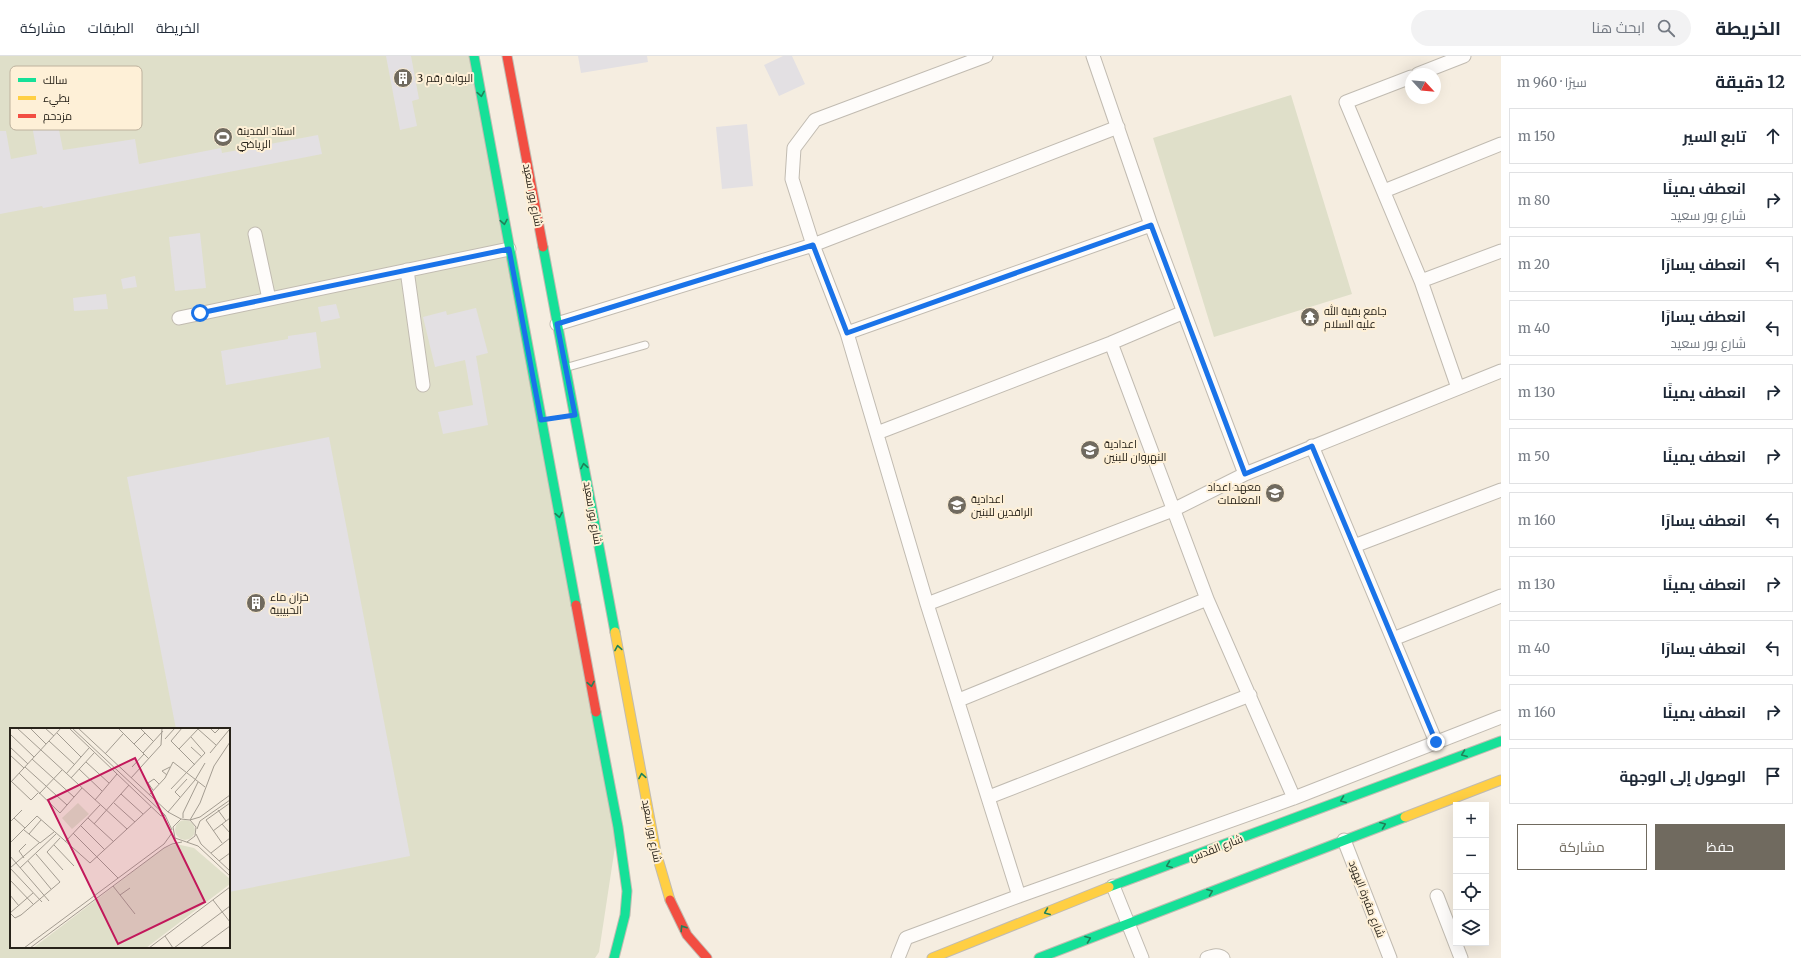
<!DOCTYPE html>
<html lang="ar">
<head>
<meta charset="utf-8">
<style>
  body { margin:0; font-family:Merriweather,Cairo,serif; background:#f2f2f3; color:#1f2937; direction:rtl }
  .controls { position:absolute; right:12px; bottom:12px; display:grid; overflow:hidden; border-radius:0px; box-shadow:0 4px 16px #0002 }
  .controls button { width:36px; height:36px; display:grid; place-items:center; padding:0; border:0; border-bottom:1px solid #e0e1e3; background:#fff; color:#1f2937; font:20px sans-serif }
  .compass { position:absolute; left:1405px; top:12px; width:36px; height:36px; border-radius:50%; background:#fff; box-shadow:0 4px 16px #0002; rotate:116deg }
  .stop { position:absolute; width:12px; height:12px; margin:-9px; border:3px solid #1a73e8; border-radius:50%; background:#fff }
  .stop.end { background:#1a73e8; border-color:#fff; box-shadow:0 1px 4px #0008 }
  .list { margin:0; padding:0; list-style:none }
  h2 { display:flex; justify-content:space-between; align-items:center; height:52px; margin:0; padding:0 16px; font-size:17px }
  h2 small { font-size:13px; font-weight:400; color:#747a83 }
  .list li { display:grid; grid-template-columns:26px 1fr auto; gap:12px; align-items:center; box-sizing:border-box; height:56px; margin:0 8px 8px; padding:0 8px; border:1px solid #e0e1e3; border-radius:0px }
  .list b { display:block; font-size:15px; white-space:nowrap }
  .list p { margin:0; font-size:13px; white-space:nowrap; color:#747a83 }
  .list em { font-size:13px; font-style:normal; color:#747a83 }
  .actions { display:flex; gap:8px; padding:12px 16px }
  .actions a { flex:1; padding:9px 0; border:1px solid #706a5f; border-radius:0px; text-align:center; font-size:14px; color:#706a5f }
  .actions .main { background:#706a5f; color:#fff }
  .icon { flex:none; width:22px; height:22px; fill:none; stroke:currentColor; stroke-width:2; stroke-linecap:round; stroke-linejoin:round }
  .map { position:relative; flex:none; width:1501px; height:902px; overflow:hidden; direction:ltr }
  header { display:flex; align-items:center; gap:24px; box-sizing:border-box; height:56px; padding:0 20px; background:#fff; border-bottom:1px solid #e0e1e3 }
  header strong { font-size:19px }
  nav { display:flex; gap:22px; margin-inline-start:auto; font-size:14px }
  .search { width:280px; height:36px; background:#f2f2f3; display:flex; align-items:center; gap:10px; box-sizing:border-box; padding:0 14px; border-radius:22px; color:#747a83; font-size:15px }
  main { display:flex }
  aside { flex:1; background:#fff }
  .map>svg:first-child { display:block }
  .green { fill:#dfdfc9; fill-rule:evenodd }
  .building { fill:#e3e0e3 }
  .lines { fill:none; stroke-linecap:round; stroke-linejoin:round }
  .lane-casing { stroke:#c1bbb1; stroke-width:9 }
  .street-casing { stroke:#c1bbb1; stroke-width:15 }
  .fast-casing { stroke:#c1bbb1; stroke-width:11 }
  .slow-casing { stroke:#c1bbb1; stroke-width:11 }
  .jam-casing { stroke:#c1bbb1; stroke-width:11 }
  .lane { stroke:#fefcfa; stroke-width:7 }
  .street { stroke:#fefcfa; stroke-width:13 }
  .fast { stroke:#16e098; stroke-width:9 }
  .slow { stroke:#ffcf43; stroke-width:9 }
  .jam { stroke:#f24e42; stroke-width:9 }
  .oneway { stroke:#1f8259 }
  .route { stroke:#1a73e8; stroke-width:5 }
  .labels { text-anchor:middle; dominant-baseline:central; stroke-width:4; stroke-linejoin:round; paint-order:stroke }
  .poi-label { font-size:11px; fill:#28231a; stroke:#fef0d7; text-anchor:start }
  .street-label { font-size:11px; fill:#28231a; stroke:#fef0d7 }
  .inset-road { fill:none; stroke:#a39c91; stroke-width:1 }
  .view { fill:#c2185b; fill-opacity:0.15; stroke:#c2185b; stroke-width:2 }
  .inset-edge { fill:none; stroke:#28231a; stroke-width:2 }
  .key { fill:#fef0d7; stroke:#beb29e; stroke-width:1 }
  .key-label { font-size:11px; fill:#28231a }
</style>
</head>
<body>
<header>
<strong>الخريطة</strong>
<div class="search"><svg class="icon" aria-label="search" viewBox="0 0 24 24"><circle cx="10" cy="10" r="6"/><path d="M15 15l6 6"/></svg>ابحث هنا</div>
<nav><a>الخريطة</a><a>الطبقات</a><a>مشاركة</a></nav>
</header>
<main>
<aside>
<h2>12 دقيقة<small>سيرًا · 960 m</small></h2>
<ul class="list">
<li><svg class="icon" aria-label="ahead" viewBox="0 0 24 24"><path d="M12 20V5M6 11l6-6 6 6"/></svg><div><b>تابع السير</b></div><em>150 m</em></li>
<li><svg class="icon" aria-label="right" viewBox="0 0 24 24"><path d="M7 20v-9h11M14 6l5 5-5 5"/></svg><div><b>انعطف يمينًا</b><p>شارع بور سعيد</p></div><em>80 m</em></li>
<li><svg class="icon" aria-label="left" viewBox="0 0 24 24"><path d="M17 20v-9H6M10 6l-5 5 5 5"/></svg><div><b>انعطف يسارًا</b></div><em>20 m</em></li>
<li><svg class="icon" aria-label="left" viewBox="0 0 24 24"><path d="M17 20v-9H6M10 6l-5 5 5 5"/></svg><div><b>انعطف يسارًا</b><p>شارع بور سعيد</p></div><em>40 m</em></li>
<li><svg class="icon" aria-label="right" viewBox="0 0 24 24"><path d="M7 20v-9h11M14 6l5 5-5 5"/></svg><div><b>انعطف يمينًا</b></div><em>130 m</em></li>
<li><svg class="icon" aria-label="right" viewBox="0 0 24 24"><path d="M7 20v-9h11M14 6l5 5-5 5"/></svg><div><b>انعطف يمينًا</b></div><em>50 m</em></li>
<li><svg class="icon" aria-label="left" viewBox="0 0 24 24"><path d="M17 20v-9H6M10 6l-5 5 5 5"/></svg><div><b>انعطف يسارًا</b></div><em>160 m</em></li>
<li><svg class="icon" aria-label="right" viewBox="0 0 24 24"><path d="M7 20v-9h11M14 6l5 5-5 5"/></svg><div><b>انعطف يمينًا</b></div><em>130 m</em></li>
<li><svg class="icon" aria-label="left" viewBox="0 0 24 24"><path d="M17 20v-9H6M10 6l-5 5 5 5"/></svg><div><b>انعطف يسارًا</b></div><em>40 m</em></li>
<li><svg class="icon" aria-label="right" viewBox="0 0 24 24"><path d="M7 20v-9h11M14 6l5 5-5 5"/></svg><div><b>انعطف يمينًا</b></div><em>160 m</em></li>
<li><svg class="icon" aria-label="arrive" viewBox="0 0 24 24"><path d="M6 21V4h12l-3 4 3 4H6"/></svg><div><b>الوصول إلى الوجهة</b></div></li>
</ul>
<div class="actions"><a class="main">حفظ</a><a>مشاركة</a></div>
</aside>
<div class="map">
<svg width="1501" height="902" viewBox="0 0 1501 902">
  <rect width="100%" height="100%" fill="#f5ede0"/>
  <path class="green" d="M0,0H474L618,771L599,896L595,902H0ZM11,673H229V891H11Z
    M1291,39L1352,238L1214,281L1153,82Z"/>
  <path class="building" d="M386,0H411L419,43L412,45L417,70L400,74Z
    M578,0H647L648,6L581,17Z
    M783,0H792L805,28L779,40L764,9Z
    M57,64L63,94L135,83L139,108L221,92L222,97L318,79L322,98L43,152L42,150L0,158V75H6L11,103L37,98L32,69Z
    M747,68L753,130L722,133L716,71Z
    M200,177L206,232L175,235L169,181Z
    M135,220L137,231L123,233L121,223Z
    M106,238L108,253L74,255L73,242Z
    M336,248L340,262L321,266L318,251Z
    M476,252L488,297L476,300L488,369L443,378L438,356L473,349L465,304L435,311L423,261L446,255L447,259Z
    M316,276L321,312L226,329L221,295L288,283V280Z
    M329,381L410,800L229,836V673H176L127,421Z"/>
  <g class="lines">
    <g class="lane-casing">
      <path id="lane" d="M568,311L645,289"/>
    </g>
    <g class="street-casing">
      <path id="street" d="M986,0L815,64L794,92L792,123L813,189L847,277L927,548L1019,840
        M1093,0L1151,169L1245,418
        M1418,18L1464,0
        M1411,21L1346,46L1421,225L1458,332
        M1384,135L1501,88
        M255,178L269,243
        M407,214L423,329
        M1421,225L1501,195
        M179,262L509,193
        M557,268L813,189L1118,71
        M847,277L1151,169
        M1111,287L1207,543L1294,742
        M877,377L1111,287L1184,256
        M1312,390L1436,686
        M1354,490L1501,434
        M927,548L1173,454L1245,418L1501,315
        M1393,583L1501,540
        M959,644L1207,543
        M989,741L1250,639
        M1344,784L1390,902
        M1113,830L1142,902
        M1437,840L1461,902
        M898,902L906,882L1019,840L1294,742L1501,661
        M1207,902C1213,900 1218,898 1223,902"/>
    </g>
    <g class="fast-casing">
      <path id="fast" d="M474,0L576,549
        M543,191L615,576
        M596,656L618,771L627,835L625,859L614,902
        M1109,831L1501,685
        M1039,902L1405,761"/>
    </g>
    <g class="slow-casing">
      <path id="slow" d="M615,576L656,796L670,844
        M1405,761L1501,724
        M932,902L1109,831"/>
    </g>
    <g class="jam-casing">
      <path id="jam" d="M507,0L543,191
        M576,549L596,656
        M670,844L687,879L707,902"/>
    </g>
    <use href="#lane" class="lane"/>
    <use href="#street" class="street"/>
    <use href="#fast" class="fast"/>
    <use href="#slow" class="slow"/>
    <use href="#jam" class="jam"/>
  </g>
  <defs><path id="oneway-chevron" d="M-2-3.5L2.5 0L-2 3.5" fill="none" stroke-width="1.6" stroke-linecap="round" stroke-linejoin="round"/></defs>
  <g class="oneway">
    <use href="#oneway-chevron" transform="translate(481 38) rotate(80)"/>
    <use href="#oneway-chevron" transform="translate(504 166) rotate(80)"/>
    <use href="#oneway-chevron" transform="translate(584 410) rotate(-100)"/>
    <use href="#oneway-chevron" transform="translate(559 459) rotate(79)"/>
    <use href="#oneway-chevron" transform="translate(618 592) rotate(-100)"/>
    <use href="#oneway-chevron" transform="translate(591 628) rotate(79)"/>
    <use href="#oneway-chevron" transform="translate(1464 698) rotate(159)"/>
    <use href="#oneway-chevron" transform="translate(642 720) rotate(-100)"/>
    <use href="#oneway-chevron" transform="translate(1343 744) rotate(159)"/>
    <use href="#oneway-chevron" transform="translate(1383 769) rotate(-21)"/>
    <use href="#oneway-chevron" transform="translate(1169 809) rotate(159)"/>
    <use href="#oneway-chevron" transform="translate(1210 836) rotate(-21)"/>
    <use href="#oneway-chevron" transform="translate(1047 856) rotate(158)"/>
    <use href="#oneway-chevron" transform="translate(683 872) rotate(-123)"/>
    <use href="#oneway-chevron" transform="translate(1088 883) rotate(-21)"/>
  </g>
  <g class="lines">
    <path class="route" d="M200,257L509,193L541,364L575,359L557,268L813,189L847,277L1151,169L1245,418L1312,390L1436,686"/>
  </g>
  <defs>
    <g id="building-disc" transform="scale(1)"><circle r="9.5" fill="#706a5f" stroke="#fef0d7"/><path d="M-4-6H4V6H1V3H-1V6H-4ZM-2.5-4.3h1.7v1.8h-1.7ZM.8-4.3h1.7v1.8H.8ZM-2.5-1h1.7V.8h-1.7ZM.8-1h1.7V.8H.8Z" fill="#fff"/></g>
    <g id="stadium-disc" transform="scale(1)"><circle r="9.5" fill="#706a5f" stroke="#fef0d7"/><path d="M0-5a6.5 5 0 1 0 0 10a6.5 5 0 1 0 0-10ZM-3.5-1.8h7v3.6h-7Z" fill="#fff"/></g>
    <g id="temple-disc" transform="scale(1)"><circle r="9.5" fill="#706a5f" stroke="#fef0d7"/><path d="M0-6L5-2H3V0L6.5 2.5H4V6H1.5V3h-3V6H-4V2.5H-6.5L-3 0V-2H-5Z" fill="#fff"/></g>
    <g id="school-disc" transform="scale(1)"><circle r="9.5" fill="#706a5f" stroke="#fef0d7"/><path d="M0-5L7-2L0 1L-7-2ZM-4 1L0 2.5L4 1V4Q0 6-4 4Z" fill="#fff"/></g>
  </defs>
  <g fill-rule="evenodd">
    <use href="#building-disc" x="403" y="22"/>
    <use href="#stadium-disc" x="223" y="81"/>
    <use href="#temple-disc" x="1310" y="261"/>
    <use href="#school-disc" x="1090" y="394"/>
    <use href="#school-disc" x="1275" y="437"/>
    <use href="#school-disc" x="957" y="449"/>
    <use href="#building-disc" x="256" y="547"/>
  </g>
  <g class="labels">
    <g class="poi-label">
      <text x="417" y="22">البوابة رقم 3</text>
      <text x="237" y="75">استاد المدينة<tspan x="237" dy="13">الرياضي</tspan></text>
      <text x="1324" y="255">جامع بقية الله<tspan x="1324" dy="13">عليه السلام</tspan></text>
      <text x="1104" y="388">اعدادية<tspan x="1104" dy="13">النهروان للبنين</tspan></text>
      <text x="1261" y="431" text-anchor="end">معهد اعداد<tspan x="1261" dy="13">المعلمات</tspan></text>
      <text x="971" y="443">اعدادية<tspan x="971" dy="13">الرافدين للبنين</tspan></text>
      <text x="270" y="541">خزان ماء<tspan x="270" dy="13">الحبيبية</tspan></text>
    </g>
    <g class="street-label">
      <text transform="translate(533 139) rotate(79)">شارع بور سعيد</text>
      <text transform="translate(593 457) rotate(80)">شارع بور سعيد</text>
      <text transform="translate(652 775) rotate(79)">شارع بور سعيد</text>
      <text transform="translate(1216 792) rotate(-21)">شارع القدس</text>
      <text transform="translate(1367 843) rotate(69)">شارع مقبرة اليهود</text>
    </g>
  </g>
  <g transform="translate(10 672)">
    <rect width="220" height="220" fill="#f5ede0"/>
    <path d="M68,75L79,86L62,101L52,90ZM165 102a10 10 0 1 1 20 0a10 10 0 1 1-20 0ZM166,116L184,120L220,151V156L136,220H23L154,120Z" fill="#dfdfc9"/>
    <path class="inset-road" d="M7,0L117,101M20,0L36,16M35,0L44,8M59,0L151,88L155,87M62,0L155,87L162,102M68,0L158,84L171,91M108,0L139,31M130,0L143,13M172,0L161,13L185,37M200,0L205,5L210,0M188,1L206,17M47,5L71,29M0,6L24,29M155,11L165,0M39,13L65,37M124,16L135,5M0,19L18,36M181,19L192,29M169,21L189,0M133,25L153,3M200,25L219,2M95,26L113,6M0,27L14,40M22,31L64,69M76,34L99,55M15,39L57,77M122,39L134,26M69,41L92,63M9,45L50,85L72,60M56,46L79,20M157,47L152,43L160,39M61,50L84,25M121,50L151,17L152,0M1,53L21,72L28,65M0,55L51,0M161,61L195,25L181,9M143,62L138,55L144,51L149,56M29,66L52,42M111,66L133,86M139,67L155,50L163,34L195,59M170,69L165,64L177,51M85,72L107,46M104,75L125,94M208,82L216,93M158,84L185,52L195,35M4,90L15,100M78,90L104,114M173,90V85L188,54M180,92L190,75L204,38L220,14M180,92L190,89L220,67M0,94L12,82M84,96L119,57M212,96L220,105M71,98L95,122M187,101L190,93L220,72M14,102L30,115L44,104M203,103L220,90M63,105L108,150M19,106L31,92M186,106L191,116L220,143M50,110L37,124L53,142M55,114L90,77M177,114L185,108L186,99L180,92L171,91L163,99L165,110L188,118L220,148M0,115L27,88L80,135L141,79M212,115L196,92L220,75M44,117L64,138M201,125L220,110M0,128L39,173M14,130L9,123L16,116M18,133L41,161M209,133L220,125M0,140L32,174M0,140L29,115M10,140L46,106M0,152L23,176M103,158L125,186M0,167L9,178M110,167L120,160M203,172L220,194M0,185L5,190L11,187L50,154L26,126M0,185L23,165M155,208L163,220M14,220L154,116L162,105M20,220L154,120L162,116L172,114M139,220L220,159M164,220L220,178M190,220L220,198"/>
    <path class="view" d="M125,30L195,174L108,216L38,72Z"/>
    <rect width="220" height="220" class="inset-edge"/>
  </g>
  <rect x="10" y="10" width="132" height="64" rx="6" class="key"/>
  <rect x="18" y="22" width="18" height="4" fill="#16e098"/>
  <rect x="18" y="40" width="18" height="4" fill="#ffcf43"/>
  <rect x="18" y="58" width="18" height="4" fill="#f24e42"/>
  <g class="key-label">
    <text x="43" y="28">سالك</text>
    <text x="43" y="46">بطيء</text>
    <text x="43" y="64">مزدحم</text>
  </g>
</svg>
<div class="controls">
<button>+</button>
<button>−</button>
<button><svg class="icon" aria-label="locate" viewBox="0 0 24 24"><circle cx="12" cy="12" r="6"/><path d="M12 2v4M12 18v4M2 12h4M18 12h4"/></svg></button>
<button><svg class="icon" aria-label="layers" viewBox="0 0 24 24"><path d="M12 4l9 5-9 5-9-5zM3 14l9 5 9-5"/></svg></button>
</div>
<svg class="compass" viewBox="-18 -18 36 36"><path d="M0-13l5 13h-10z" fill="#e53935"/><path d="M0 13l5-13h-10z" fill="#747a83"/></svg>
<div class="stop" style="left:200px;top:257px"></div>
<div class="stop end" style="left:1436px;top:686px"></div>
</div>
</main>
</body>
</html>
